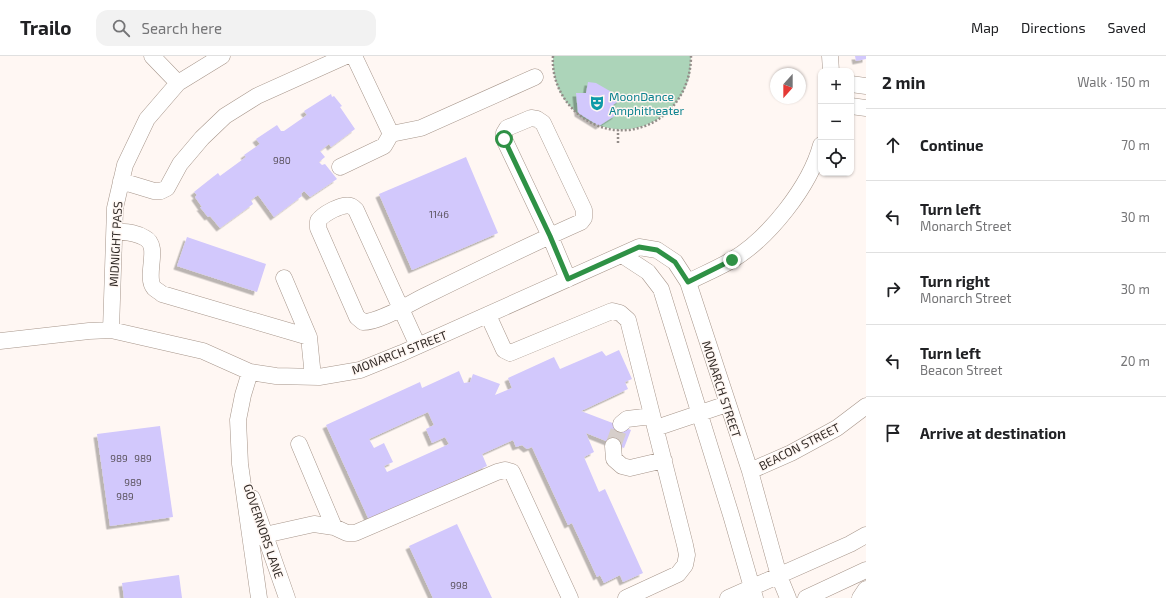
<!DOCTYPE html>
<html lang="en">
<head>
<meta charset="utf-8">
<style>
  body { margin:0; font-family:"Exo 2",sans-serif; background:#f2f2f2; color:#202124 }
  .controls { position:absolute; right:12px; top:12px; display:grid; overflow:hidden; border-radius:8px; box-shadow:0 1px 3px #0004 }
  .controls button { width:36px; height:36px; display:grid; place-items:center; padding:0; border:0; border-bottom:1px solid #e0e0e0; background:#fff; color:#202124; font:20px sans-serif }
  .compass { position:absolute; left:770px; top:12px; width:36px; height:36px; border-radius:50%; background:#fff; box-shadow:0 1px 3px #0004; rotate:201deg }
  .stop { position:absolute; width:12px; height:12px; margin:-9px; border:3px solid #2e9145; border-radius:50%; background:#fff }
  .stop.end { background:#2e9145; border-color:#fff; box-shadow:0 1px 4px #0008 }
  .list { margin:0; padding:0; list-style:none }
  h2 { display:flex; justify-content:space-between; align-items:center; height:52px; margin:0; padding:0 16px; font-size:17px }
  h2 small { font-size:13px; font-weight:400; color:#757577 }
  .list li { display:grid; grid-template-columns:26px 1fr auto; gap:12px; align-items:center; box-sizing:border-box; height:72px; padding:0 16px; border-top:1px solid #e0e0e0 }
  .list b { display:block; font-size:15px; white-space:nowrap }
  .list p { margin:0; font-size:13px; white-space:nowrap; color:#757577 }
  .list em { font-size:13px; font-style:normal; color:#757577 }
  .icon { flex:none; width:22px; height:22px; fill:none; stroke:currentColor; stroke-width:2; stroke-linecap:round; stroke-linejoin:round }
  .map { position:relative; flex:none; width:866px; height:542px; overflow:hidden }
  header { display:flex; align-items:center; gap:24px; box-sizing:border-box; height:56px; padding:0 20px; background:#fff; border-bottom:1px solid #e0e0e0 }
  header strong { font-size:19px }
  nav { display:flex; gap:22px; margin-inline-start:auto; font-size:14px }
  .search { width:280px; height:36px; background:#f2f2f2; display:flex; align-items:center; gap:10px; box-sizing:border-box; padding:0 14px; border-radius:12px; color:#757577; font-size:15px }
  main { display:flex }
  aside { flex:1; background:#fff }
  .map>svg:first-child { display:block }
  .green { fill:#acd4b9 }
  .building { fill:#d2c8fc; fill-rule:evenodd; filter:url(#shadow) }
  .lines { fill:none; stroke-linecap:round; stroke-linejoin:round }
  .minor-tunnel { stroke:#d6ceca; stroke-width:16; stroke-dasharray:16 8; stroke-linecap:butt }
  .minor-casing { stroke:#a7968b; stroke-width:17 }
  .path { stroke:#948d89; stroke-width:2.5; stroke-dasharray:2 2; stroke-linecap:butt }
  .minor { stroke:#fff; stroke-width:16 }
  .route { stroke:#2e9145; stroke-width:5 }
  .labels { text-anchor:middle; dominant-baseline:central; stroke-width:3; stroke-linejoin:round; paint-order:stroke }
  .number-label { font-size:10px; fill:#5a525c }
  .culture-label { font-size:12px; fill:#0d838f; stroke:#fff7f3; text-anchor:start }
  .street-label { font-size:12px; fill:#322b27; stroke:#fff7f3 }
</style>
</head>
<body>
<header>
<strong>Trailo</strong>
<div class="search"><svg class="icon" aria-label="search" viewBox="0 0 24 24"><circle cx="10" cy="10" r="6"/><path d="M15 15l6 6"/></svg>Search here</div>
<nav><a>Map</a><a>Directions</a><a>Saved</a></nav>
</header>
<main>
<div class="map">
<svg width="866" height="542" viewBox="0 0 866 542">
  <defs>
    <filter id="shadow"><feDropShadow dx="-3.5" dy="3.5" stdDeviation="0" flood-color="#0004"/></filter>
  </defs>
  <rect width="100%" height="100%" fill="#fff7f3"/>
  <path class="green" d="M553,0H691V1C690,8 691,16 689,22C686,32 681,41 674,49C631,99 549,67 553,0Z"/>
  <path class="building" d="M855,0H866V3L856,5Z
    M588,26L596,27L615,38L620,44L613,49L616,59L599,70L578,57L576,37H586Z
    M331,38L332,41L334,40L342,50L340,51L355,73L331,91L329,88L320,95L325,101L319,106L322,109L325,108L337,123L310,141L304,135L301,138L302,140L274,161L258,139L251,144L253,148L220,172L210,160L208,161L200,151H202L195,141L197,139L194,136L218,117L220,120L246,101L244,99L260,88L256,83L277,69L281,75H284L307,59L304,55Z
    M466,101L498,177L412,214L379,138Z
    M187,181L266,208L257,236L177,210Z
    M619,294L632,323L625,326L628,333L581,355L631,374L624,392L586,377L594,396L584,401L599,436L605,433L643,517L623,526L620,519L604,527L600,519L597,521L572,467L568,469L532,391L527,393L522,389L516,391L513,384L482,398L487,410L369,464L326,369L420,326L422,332L459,315L464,327L470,326L473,318L500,328L495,339L512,332L508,322L554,301L560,313L602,295L606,300ZM428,356L434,369L426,373L432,387L445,381L449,388L387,416L384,410L393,406L384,387L374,392L369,383Z
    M160,370L173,461L110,470L97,378Z
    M457,468L492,542H433L409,490Z
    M179,519L182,542H124L122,527Z"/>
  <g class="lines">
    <path class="minor-tunnel" d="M613,390L621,368"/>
    <g class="minor-casing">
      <path id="minor" d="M152,0L178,27
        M830,0L831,15
        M851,28L866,30
        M851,50L866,52
        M391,78L421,72L535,21
        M340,111L384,90L391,78L354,0
        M121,125L154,135H161L167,132L180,108L202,82L225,60L257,40L346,0
        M115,175C125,176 136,176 145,182C161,190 144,220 154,232C156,234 160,236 162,238L309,281L313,321
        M622,199L648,216L661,233L731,459L755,542
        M284,222L309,281
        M688,226C702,219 718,212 732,204C769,182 810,130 821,89
        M488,259L504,294L510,297L612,255L620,257L628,264L685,489L687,499L685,509L678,518L626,542
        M111,274L115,152L125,109L147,63L178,27L222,0
        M0,285L89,275L111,274L203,295L250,316L276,320L319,321L360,314L402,297L639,191L657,194L675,206L688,226L750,415L779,520L788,542
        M418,290L356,154C355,153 353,151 351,150C342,147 323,158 318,165V172L357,261L363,266C380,266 410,247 427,239C478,214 529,189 581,166L584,162V154L543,67L537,63L531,62L507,72L504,77V83L550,180L568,223
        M250,316L243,339L238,364L240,408L259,542
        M621,368L627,363L652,360
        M656,372L727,348
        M299,388L334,471
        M613,390L614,403L622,410L630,412L664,404
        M750,415L791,397L837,372L866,350
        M252,442L287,542
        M251,482L314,468L334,471L347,477H355L497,416L505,414L512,416L570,542
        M728,542L850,488L866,479
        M806,542L866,514
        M860,542L866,533"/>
    </g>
    <path class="path" d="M553,0C550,41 586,78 628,74C666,70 691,37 691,0
      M618,87V74"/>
    <use href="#minor" class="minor"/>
  </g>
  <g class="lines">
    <path class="route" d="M504,83L550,180L568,223L639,191L657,194L675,206L688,226L732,204"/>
  </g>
  <defs>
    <g id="theatre-bare" transform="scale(1.2)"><path d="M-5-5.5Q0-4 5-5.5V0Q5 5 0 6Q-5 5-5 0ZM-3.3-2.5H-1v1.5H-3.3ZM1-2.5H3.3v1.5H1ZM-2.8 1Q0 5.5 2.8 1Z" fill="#0f9aa8" stroke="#fff7f3" stroke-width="2.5" paint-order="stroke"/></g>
  </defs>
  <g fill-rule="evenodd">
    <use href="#theatre-bare" x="597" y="47"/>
  </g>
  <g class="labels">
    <g class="number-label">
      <text x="282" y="104">980</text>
      <text x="439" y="158">1146</text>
      <text x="119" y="402">989</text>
      <text x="143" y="402">989</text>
      <text x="133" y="426">989</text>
      <text x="125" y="440">989</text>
      <text x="459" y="529">998</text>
    </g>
    <g class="culture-label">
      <text x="609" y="40">MoonDance<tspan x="609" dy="14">Amphitheater</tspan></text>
    </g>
    <g class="street-label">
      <text transform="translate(115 188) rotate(-87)">MIDNIGHT PASS</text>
      <text transform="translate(399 296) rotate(-21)">MONARCH STREET</text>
      <text transform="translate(722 333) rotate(72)">MONARCH STREET</text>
      <text transform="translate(799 390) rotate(-27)">BEACON STREET</text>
      <text transform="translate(264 475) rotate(71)">GOVERNORS LANE</text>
    </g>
  </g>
</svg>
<div class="controls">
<button>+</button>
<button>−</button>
<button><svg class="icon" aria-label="locate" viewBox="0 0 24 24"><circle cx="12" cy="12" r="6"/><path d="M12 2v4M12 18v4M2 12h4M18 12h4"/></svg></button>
</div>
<svg class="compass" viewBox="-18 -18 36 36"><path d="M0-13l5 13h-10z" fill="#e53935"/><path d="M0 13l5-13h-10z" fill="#757577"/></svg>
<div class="stop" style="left:504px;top:83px"></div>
<div class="stop end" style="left:732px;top:204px"></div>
</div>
<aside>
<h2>2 min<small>Walk · 150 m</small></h2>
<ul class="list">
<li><svg class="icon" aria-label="ahead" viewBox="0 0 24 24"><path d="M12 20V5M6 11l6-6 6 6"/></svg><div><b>Continue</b></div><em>70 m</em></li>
<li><svg class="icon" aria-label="left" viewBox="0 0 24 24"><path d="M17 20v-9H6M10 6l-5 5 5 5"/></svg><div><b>Turn left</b><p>Monarch Street</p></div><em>30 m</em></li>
<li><svg class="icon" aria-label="right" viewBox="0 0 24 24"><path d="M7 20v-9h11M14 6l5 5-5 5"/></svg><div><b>Turn right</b><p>Monarch Street</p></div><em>30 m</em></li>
<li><svg class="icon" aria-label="left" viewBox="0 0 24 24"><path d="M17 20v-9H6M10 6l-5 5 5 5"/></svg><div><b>Turn left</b><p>Beacon Street</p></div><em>20 m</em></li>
<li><svg class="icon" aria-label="arrive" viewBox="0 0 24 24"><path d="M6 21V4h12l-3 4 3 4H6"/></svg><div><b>Arrive at destination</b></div></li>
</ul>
</aside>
</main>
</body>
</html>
